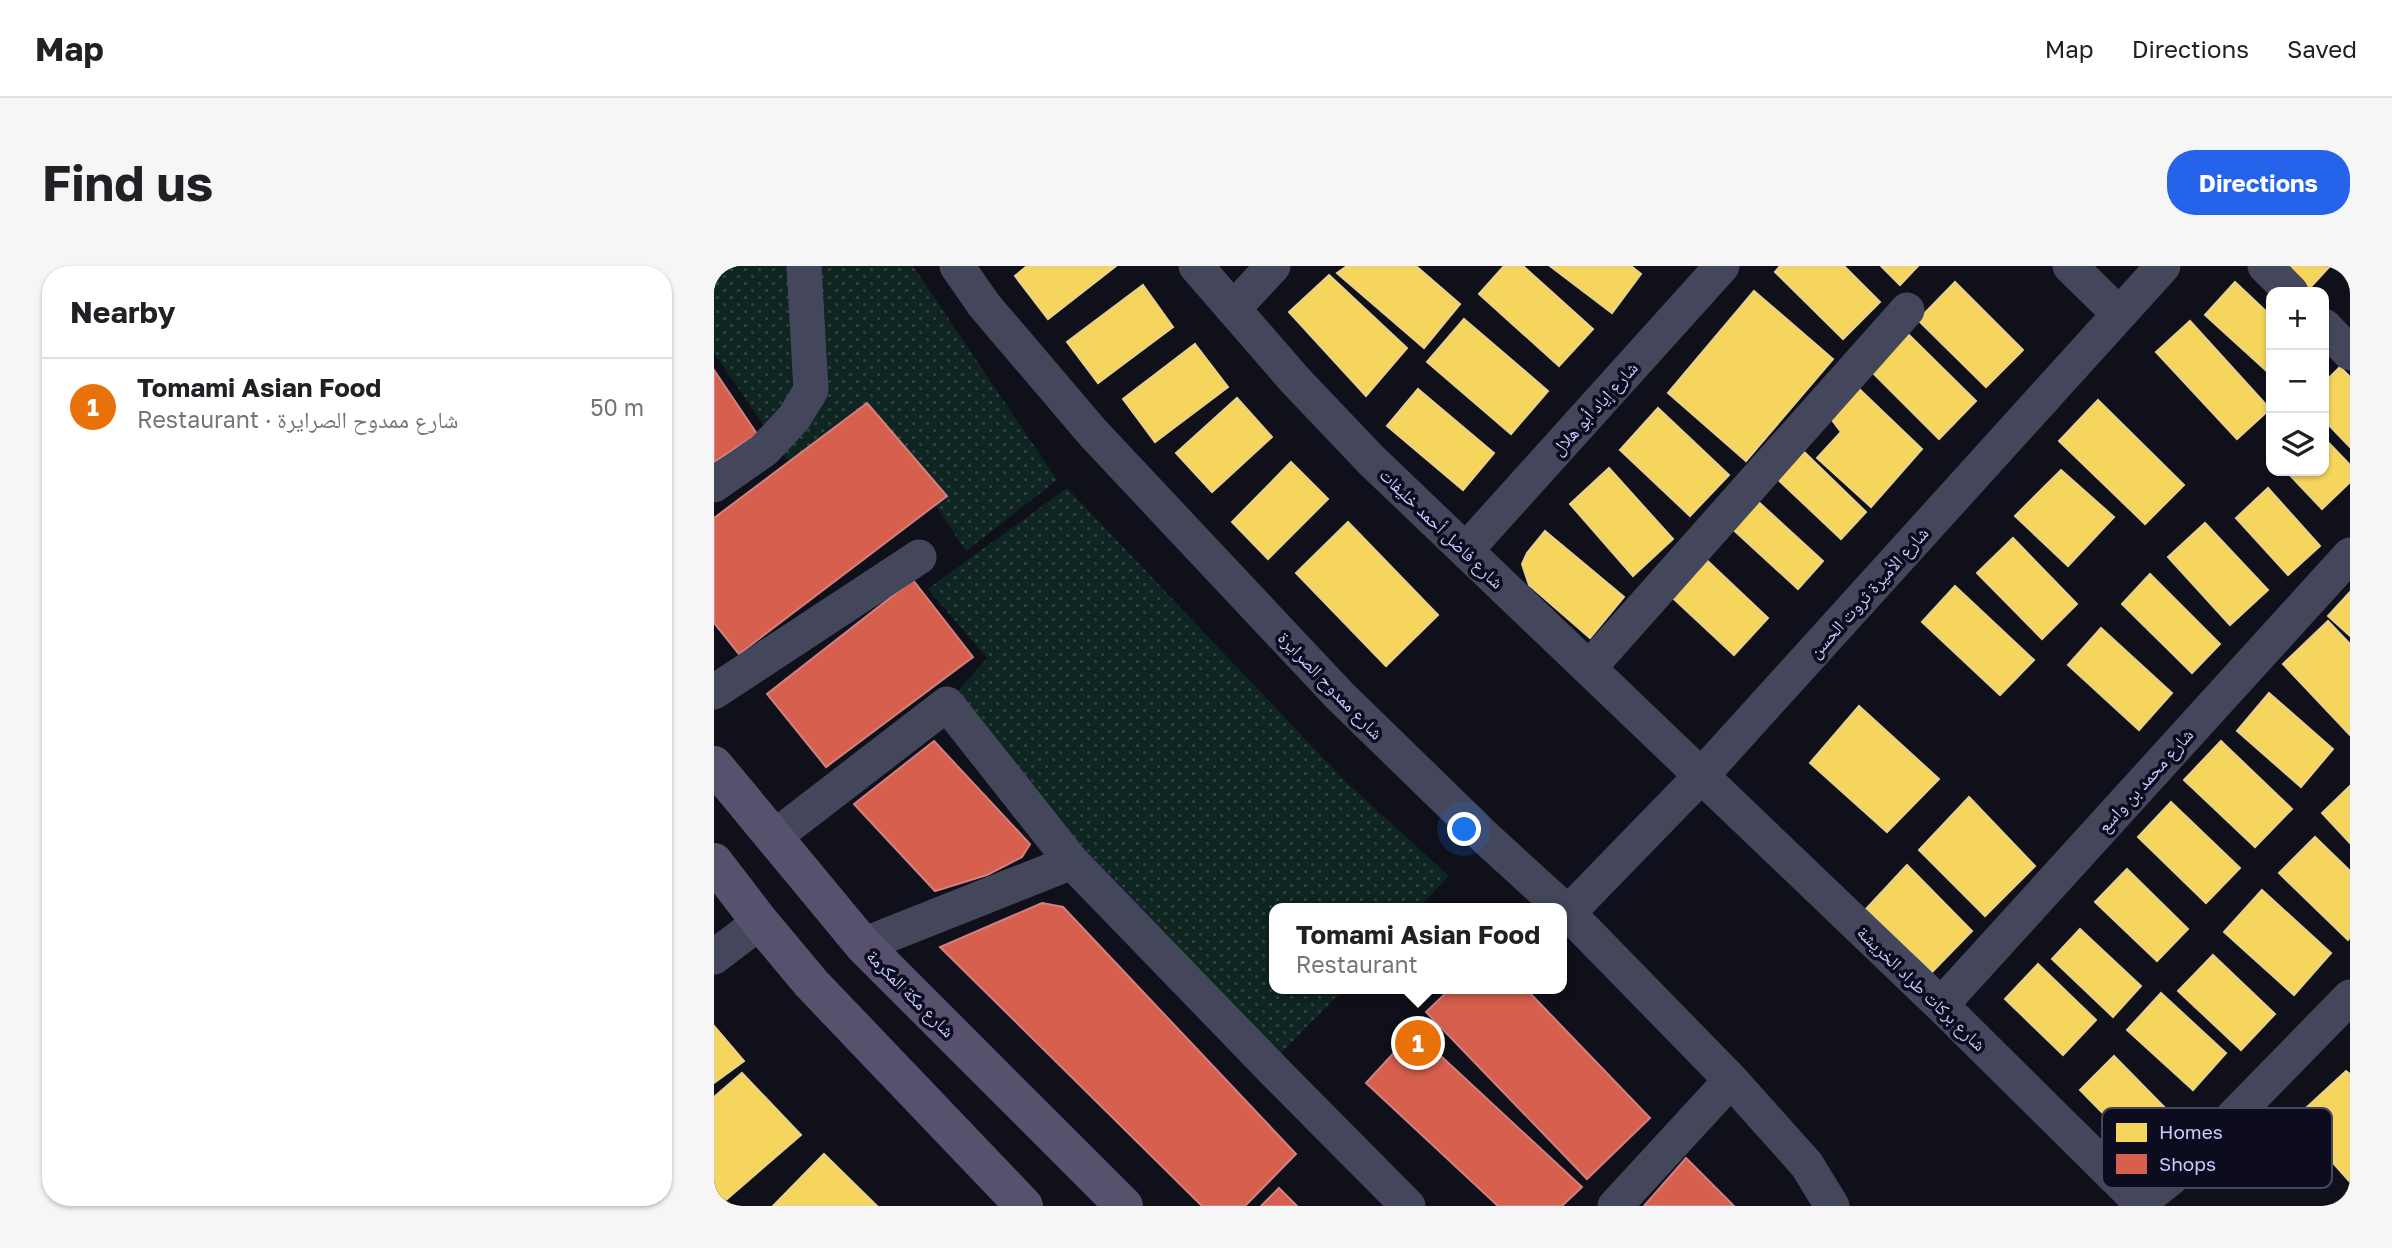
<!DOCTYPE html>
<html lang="en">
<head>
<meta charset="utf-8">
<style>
  body { margin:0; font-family:"Golos Text","Noto Naskh Arabic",sans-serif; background:#f6f6f6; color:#202124 }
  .controls { position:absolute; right:21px; top:21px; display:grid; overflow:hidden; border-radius:14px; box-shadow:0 2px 5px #0004 }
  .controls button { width:63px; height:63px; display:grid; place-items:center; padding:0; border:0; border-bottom:2px solid #e0e0e0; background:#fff; color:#202124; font:35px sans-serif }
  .you { position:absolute; left:751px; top:564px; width:24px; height:24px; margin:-18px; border:5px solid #fff; border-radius:50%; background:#1a73e8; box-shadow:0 0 0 10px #1a73e833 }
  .badge { display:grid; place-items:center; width:46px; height:46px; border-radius:50%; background:#2563eb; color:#fff; font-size:23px; font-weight:700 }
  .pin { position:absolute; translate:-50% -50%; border:4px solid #fff; box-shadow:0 2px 7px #0006 }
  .popup { position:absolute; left:555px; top:637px; width:298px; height:91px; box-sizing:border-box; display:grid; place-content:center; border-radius:14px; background:#fff; filter:drop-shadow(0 2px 5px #0005); font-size:23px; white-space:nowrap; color:#757577 }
  .popup b { font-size:26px; color:#202124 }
  .popup::after { content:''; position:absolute; left:50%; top:100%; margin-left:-14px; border:14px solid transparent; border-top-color:#fff }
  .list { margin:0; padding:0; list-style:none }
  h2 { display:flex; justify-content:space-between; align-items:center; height:91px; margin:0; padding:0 28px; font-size:30px }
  h2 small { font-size:23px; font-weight:400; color:#757577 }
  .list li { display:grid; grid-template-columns:46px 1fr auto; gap:21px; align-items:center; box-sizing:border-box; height:98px; padding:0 28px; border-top:2px solid #e0e0e0 }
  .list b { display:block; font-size:26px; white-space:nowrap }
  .list p { margin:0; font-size:23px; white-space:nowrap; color:#757577 }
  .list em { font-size:23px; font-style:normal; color:#757577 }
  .icon { flex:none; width:38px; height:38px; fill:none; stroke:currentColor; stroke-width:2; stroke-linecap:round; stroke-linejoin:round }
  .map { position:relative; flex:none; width:1636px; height:940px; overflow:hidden; border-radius:28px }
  header { display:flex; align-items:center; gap:42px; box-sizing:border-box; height:98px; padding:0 35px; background:#fff; border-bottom:2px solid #e0e0e0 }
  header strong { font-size:33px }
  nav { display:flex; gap:38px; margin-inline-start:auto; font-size:24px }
  .intro { display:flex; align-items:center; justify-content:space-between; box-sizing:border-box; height:168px; padding:0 42px }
  h1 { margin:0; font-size:49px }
  .button { padding:18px 32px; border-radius:28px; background:#2563eb; color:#fff; font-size:24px; font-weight:700 }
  main { display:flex; gap:42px; padding:0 42px }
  aside { flex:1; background:#fff; border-radius:28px; box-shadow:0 2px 5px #0004 }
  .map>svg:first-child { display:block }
  .grass { fill:url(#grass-dots) }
  .homes { fill:#f6d55c; stroke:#e8d28d; stroke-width:2 }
  .shops { fill:#d6604d; stroke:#d28082; stroke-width:2 }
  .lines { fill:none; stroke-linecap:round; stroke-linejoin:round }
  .minor { stroke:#44475b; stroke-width:35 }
  .major { stroke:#57516e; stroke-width:38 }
  .labels { text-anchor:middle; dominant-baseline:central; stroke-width:7; stroke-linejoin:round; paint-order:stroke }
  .street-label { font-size:18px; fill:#c8ccff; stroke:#0c0c1e }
  .key { fill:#0c0c1e; stroke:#444662; stroke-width:2 }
  .key-label { font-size:19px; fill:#c8ccff }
</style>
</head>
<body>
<header>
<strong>Map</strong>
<nav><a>Map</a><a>Directions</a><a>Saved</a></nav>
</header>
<div class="intro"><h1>Find us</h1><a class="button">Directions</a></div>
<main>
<aside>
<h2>Nearby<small></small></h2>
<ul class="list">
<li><span class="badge" style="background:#e8710a">1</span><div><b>Tomami Asian Food</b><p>Restaurant · شارع ممدوح الصرايرة</p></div><em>50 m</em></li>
</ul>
</aside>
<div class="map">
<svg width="1636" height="940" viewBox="0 0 1636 940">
  <defs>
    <pattern id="grass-dots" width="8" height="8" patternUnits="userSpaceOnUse" patternTransform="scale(1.75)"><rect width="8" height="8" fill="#0f2521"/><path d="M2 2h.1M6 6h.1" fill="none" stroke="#304342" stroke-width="1.8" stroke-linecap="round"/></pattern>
  </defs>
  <rect width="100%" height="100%" fill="#10101a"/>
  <path class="grass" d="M0,0H199L343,214L252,285L153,137L75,196L0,87Z
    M353,222L631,515L735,610L704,642H560V723H630L555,800L233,438L273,392L214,323Z"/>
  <path class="homes" d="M313,0H402L334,53L301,10Z
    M633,0H702L746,38L710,82L623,7Z
    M790,0H809L879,63L845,100L765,28Z
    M836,0H917L927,8L898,47Z
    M1066,0H1130L1166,36L1129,73L1061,6Z
    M1167,0H1204L1186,19Z
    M1561,0H1616L1592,26Z
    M615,9L693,82L652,130L575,46Z
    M1241,16L1309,84L1272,121L1204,54Z
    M1521,16L1557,50V109L1491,49Z
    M429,19L459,61L384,117L353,76Z
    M1040,25L1119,93L1032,195L954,127Z
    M750,53L834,125L797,168L713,96Z
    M1476,55L1556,143L1523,173L1442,86Z
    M1194,68L1262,135L1225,173L1157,105Z
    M481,78L514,121L441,176L409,133Z
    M1626,101L1636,111V181L1610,154V117Z
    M1140,118L1208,183L1157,241L1103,192L1127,166L1112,146Z
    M704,123L780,187L749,224L673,160Z
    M523,132L558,171L498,226L462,187Z
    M1384,134L1470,219L1431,258L1345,175Z
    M944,142L1015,209L976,250L906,184Z
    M1610,172L1636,199V216L1608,243L1572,205H1610Z
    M1083,179L1152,246L1127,273L1057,207Z
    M577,196L614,233L554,293L518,256Z
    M895,202L959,273L919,310L856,238Z
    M1347,204L1400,251L1354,300L1301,250Z
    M1554,222L1606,280L1574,309L1522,252Z
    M1038,230L1109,295L1084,323L1013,258Z
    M634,256L724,349L672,400L582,307Z
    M1491,257L1554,324L1516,359L1454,291Z
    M831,265L910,331L876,372L815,319L808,298L813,287Z
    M1299,272L1363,338L1328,373L1263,307Z
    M982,284L1054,352L1020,389L947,321Z
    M1436,308L1506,378L1478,407L1408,338Z
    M1241,320L1320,394L1286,429L1208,356Z
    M1636,326V370L1614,350Z
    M1614,355L1636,378V469L1569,398Z
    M1387,362L1458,427L1425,464L1354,399Z
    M1555,427L1619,483L1587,521L1523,465Z
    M1145,440L1225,513L1173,566L1096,497Z
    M1507,475L1578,543L1541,581L1470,514Z
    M1636,520V577L1608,547Z
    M1255,531L1321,600L1271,650L1205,584Z
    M1457,536L1526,602L1492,637L1424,571Z
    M1601,571L1636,605V671L1634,674L1565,607Z
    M1193,599L1258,665L1218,706L1152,643Z
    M1413,603L1474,663L1443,695L1381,636Z
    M1548,624L1617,687L1580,729L1510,666Z
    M1366,663L1427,720L1399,751L1338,693Z
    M1499,689L1561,748L1527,784L1464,725Z
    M1324,698L1382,754L1349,789L1291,733Z
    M1447,727L1512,787L1479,824L1413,764Z
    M0,760L30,795L0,817Z
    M1400,790L1460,851L1426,885L1366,824Z
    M1632,805L1636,808V916L1580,853Z
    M28,807L87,869L5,940H0V831Z
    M110,888L163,940H59Z"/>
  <path class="shops" d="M0,104L43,168L0,196Z
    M153,137L233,230L25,388L0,357V252Z
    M199,314L259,391L112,501L53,428Z
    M220,475L316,578L308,591L273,609L221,625L140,538Z
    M328,637L349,641L582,888L531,940H488L226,681Z
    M736,723H812L936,852L873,913L712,746Z
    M700,765L868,921L848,940H784L652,817Z
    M972,892L1020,940H930Z
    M565,922L583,940H547Z"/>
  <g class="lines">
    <path class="minor" d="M243,0L270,39L379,167L626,430L774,574L854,647L1017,814L1093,899L1118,940
      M482,0L580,113L657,194L1227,739L1427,937
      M1356,0L1405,48
      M1551,0L1577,26
      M519,43L559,0
      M1610,60L1636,87
      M0,219L50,184L80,152L97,124L90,0
      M752,284L1008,0
      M875,402L1193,44
      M0,426L205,291
      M59,572L233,438L358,596L564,809L694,940
      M854,647L987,510L1449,0
      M149,679L358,596
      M0,691L46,656
      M1227,739L1636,289
      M901,940L1017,814
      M1422,940L1468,903L1636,731"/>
    <path class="major" d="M0,499L149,679L410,940
      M0,596L46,656L97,717L310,940"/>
  </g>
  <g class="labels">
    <g class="street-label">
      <text transform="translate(880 142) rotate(-48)">شارع إياد أبو هلال</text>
      <text transform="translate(728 262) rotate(44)">شارع فاضل أحمد خليفات</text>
      <text transform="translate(1154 326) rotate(-48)">شارع الأميرة ثروت الحسن</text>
      <text transform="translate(617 419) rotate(46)">شارع ممدوح الصرايرة</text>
      <text transform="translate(1431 514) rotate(-48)">شارع محمد بن واسع</text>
      <text transform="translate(1208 722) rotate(44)">شارع بركات طراد الخريشة</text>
      <text transform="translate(197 727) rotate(45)">شارع مكة المكرمة</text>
    </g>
  </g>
  <rect x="1388" y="842" width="230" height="80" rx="10" class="key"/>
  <rect x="1402" y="857" width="31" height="19" fill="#f6d55c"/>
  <rect x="1402" y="888" width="31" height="20" fill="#d6604d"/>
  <g class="key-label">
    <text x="1445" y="873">Homes</text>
    <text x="1445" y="905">Shops</text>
  </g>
</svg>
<div class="controls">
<button>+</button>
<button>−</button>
<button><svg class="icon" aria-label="layers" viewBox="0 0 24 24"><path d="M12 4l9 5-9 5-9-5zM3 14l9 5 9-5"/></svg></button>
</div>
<div class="you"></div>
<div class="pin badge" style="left:704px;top:777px;background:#e8710a">1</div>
<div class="popup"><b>Tomami Asian Food</b>Restaurant</div>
</div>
</main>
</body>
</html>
